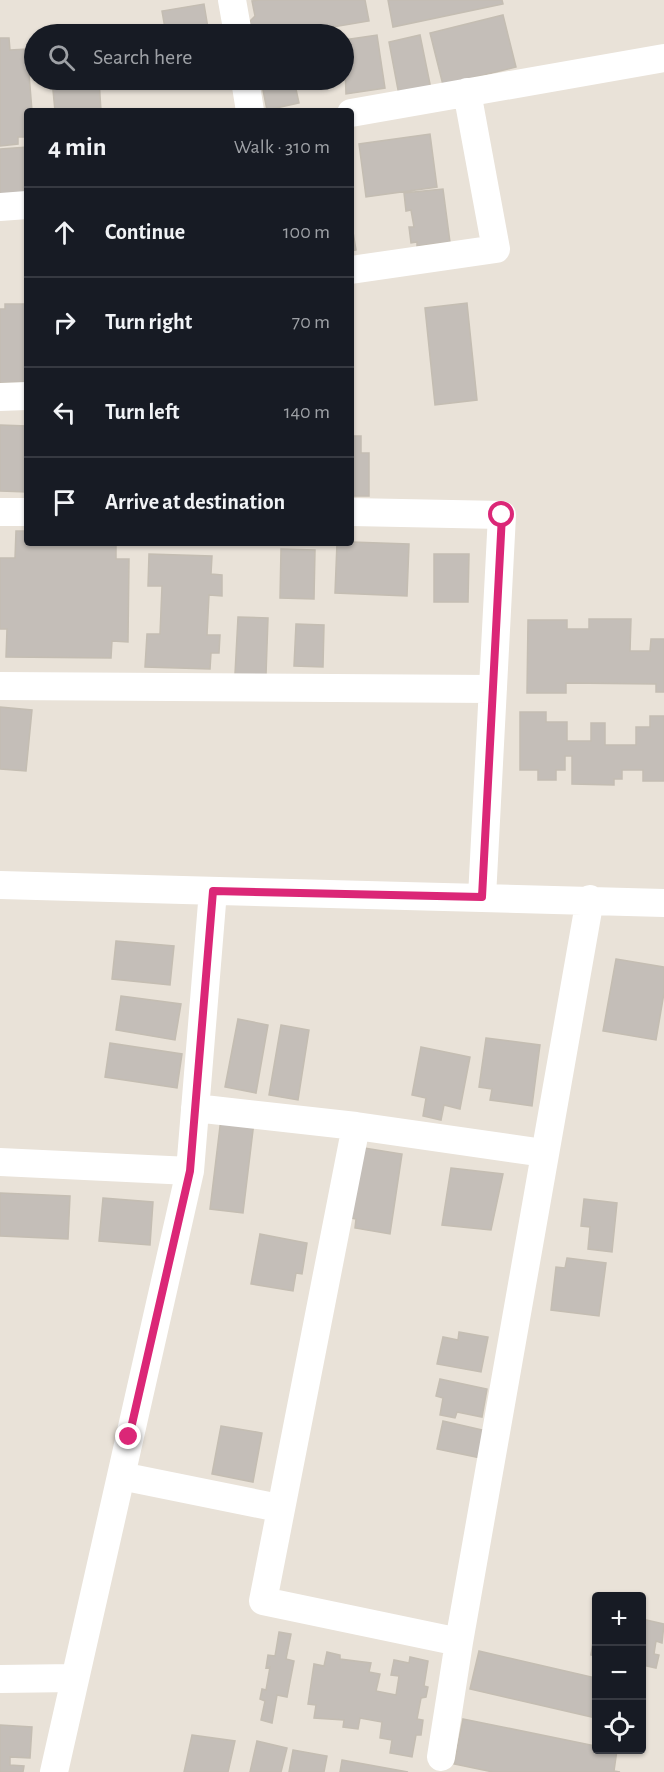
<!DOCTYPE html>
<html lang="en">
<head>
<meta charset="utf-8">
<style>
  body { margin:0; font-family:"Alegreya Sans",sans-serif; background:#20242c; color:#f1f3f6 }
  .controls { position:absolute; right:18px; bottom:18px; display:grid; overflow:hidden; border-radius:6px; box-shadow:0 2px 4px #0004 }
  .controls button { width:54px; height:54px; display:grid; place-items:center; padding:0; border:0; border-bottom:2px solid #363941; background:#171b24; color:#f1f3f6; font:30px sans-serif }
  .stop { position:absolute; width:18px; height:18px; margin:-14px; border:4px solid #db2777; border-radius:50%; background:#fff }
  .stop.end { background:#db2777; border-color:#fff; box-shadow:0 2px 6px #0008 }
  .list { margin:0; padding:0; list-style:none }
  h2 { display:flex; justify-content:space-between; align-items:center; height:78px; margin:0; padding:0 24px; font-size:26px }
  h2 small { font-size:20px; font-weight:400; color:#9ea1a6 }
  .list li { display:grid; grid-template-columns:39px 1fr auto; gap:18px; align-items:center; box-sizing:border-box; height:90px; padding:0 24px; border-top:2px solid #363941 }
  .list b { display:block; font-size:22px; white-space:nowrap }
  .list em { font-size:20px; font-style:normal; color:#9ea1a6 }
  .icon { flex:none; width:33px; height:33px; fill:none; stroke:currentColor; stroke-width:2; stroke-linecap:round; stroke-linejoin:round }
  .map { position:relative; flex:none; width:664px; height:1772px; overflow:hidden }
  .search { position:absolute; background:#171b24; box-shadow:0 2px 4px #0004; left:24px; top:24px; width:330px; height:66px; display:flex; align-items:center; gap:15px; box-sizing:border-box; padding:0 21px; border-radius:33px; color:#9ea1a6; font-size:22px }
  .panel { position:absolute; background:#171b24; box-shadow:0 2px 4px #0004; left:24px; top:108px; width:330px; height:438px; border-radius:6px }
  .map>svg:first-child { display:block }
  .building { fill:#c4beb8; stroke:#c4bdb2; stroke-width:1.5 }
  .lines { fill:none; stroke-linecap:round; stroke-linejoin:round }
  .minor { stroke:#fff; stroke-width:28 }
  .route { stroke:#db2777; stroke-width:8 }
</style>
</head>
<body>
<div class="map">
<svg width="664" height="1772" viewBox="0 0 664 1772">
  <rect width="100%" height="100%" fill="#e9e2d8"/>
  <path class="building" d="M259,0H365L369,21L291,34H262L261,31L254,32L250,29V21L255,16L252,1Z
    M388,0H502L503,4L393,27Z
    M204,4L209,34H166L162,11Z
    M503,15L516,67L443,85L430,33Z
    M95,25L96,34H49V28Z
    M377,35L385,88L346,94L344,40Z
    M420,35L431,89L399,95L389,42Z
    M0,38H9L10,50L27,49L32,111H27V137H18V144L0,146Z
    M52,80H99L101,111H55Z
    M261,80H294L299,103L267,110Z
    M430,134L437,187L366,197L359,144Z
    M27,147V201L0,202V149Z
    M443,189L450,242L417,246V242L411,243L409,227H414L411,210L406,211L404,193Z
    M351,220L356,250L351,251Z
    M467,303L477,400L435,405L425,308Z
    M5,304H27L25,382L0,383V309H5Z
    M0,425L27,426V492L0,491Z
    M351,436H361V453H369V496H351Z
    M16,531H27V543H116V559H129L128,642L112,641L111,658L6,657L7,629H0V558H15Z
    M351,542L409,544L407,596L335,593L337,543Z
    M281,549L315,550L314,599L280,598Z
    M149,554L212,556L211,574L222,575V596L209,595L207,635H220L219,653H211L210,669L145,667L147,634H160L162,586H148Z
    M434,554H469L468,602H434Z
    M238,617L268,618L266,675L235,674Z
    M589,619H631L630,651H650L651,639H664V692H656V684L566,683V693H527L528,620H567V629H589Z
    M296,624L324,625L323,667L294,666Z
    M0,707L32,710L26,771L0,769Z
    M520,712H546V722H567V741H591V723H605V745H636V727H650V716H664V781H643V770H622V779H614V785L572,784V756H565V770H556V780H538V770H520Z
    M116,941L174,946L170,985L112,979Z
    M616,959L664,967V993L656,1040L603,1031Z
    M121,996L181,1004L175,1040L116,1030Z
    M238,1019L268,1025L256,1093L225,1087Z
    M281,1025L309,1030L298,1100L269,1095Z
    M486,1038L540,1045L532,1106L490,1100L492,1089L479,1087Z
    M110,1043L182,1054L177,1088L105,1077Z
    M421,1047L470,1057L460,1109L444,1105L441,1120L423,1116L426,1098L412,1095Z
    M221,1118L254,1122L243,1213L210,1209Z
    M358,1147L402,1154L390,1234L355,1228L356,1219L346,1217Z
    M451,1168L503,1174L491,1230L442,1225Z
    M0,1193L70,1196L68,1239L0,1236Z
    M103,1198L153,1202L150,1245L99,1241Z
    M584,1199L617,1203L612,1252L588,1249L590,1227L581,1226Z
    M260,1234L307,1243L302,1274L296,1273L293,1291L251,1284Z
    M567,1258L606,1263L599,1316L551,1310L556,1267L565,1268Z
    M459,1332L488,1337L481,1372L437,1364L443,1337L458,1340Z
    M440,1379L487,1389L482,1417L457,1412L455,1418L440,1415L443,1398L436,1396Z
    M443,1421L487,1431L481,1458L437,1449Z
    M221,1426L262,1433L253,1482L212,1474Z
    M642,1619L664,1624L662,1643L656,1641L654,1654L659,1655L656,1668L642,1665Z
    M596,1625V1656L591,1655Z
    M279,1632L291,1634L286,1659L294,1661L287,1697L277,1695L272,1723L261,1720L265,1701L260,1699L262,1689L266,1690L270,1667L266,1668L268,1655L275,1656Z
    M479,1651L596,1678V1718L470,1689Z
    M327,1652L340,1655V1659L371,1663L369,1672L380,1674L376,1691L396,1695L399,1676L391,1675L394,1660L409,1663L410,1657L428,1661L424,1686L428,1687L426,1697L421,1698L417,1719L423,1720L421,1735H416L412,1757L390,1753L392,1740L380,1738L382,1722L360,1718L358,1729L343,1727L344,1720L314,1718L316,1705L308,1704L314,1664L324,1666Z
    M463,1719L596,1746V1750H617L614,1771L620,1772H493L454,1764Z
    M0,1725L32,1727L30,1758L10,1757V1765L24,1766L23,1772H0Z
    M192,1735L235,1741L228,1772H184Z
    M257,1741L287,1748L281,1772H250Z
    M293,1750L327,1756L324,1772H289Z
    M342,1760L408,1772H340Z"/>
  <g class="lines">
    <path class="minor" d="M232,0L238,34
      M245,80L250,111
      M351,113L664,58
      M0,207L27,205
      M351,270L496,249L467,92
      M0,397L27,396
      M0,512H27
      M351,512L502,515L482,897
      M0,686L493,689
      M0,885L664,903
      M195,1108L356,1126L544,1153
      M356,1126L263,1601L459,1642
      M0,1162L190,1171
      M121,1476L279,1508
      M0,1679L74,1678
      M441,1757L459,1642L590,899
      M54,1772L190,1171L213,891"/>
  </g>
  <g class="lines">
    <path class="route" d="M129,1437L190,1171L213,891L482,897L502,515"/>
  </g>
</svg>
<div class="controls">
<button>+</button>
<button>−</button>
<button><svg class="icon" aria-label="locate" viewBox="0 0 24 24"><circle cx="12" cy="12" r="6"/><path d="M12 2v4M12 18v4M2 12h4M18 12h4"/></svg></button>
</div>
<div class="stop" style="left:502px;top:515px"></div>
<div class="stop end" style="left:129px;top:1437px"></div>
<div class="search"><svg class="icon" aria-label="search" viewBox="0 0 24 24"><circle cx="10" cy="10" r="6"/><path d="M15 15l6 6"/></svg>Search here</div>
<section class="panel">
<h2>4 min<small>Walk · 310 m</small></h2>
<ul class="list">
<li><svg class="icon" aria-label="ahead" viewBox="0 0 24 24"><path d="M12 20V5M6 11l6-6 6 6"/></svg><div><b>Continue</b></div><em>100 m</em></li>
<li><svg class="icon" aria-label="right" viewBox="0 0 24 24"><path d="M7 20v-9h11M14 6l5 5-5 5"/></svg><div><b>Turn right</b></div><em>70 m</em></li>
<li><svg class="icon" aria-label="left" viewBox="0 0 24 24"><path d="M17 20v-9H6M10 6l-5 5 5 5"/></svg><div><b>Turn left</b></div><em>140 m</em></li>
<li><svg class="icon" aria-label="arrive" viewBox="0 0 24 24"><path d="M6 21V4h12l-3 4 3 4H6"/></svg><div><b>Arrive at destination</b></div></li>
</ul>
</section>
</div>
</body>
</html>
